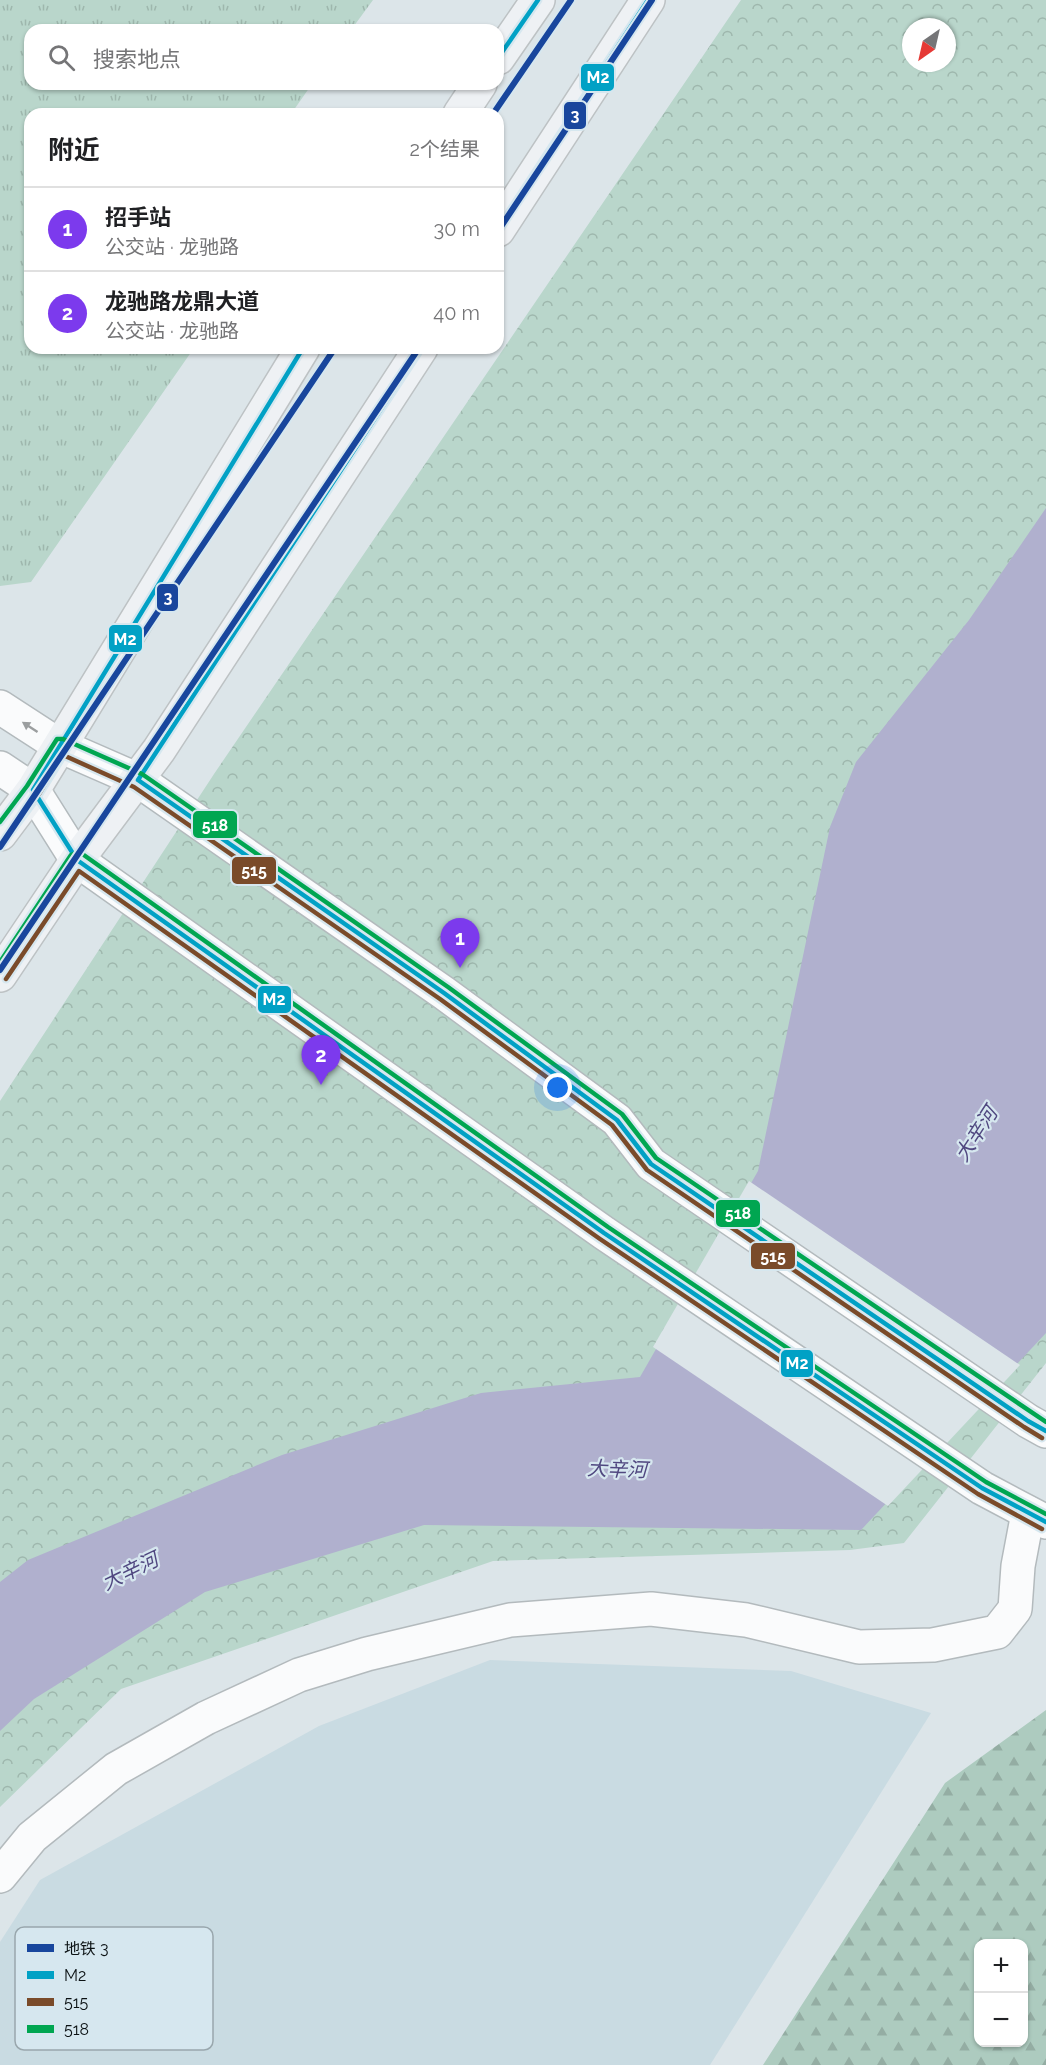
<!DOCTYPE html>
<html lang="zh">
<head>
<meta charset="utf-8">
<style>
  body { margin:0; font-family:Raleway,"Noto Sans SC",sans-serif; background:#f6f6f6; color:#202124 }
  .controls { position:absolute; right:18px; bottom:18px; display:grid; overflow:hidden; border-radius:12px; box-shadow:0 2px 4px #0004 }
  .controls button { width:54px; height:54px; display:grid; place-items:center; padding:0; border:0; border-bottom:2px solid #e0e0e0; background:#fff; color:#202124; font:30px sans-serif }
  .compass { position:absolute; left:902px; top:18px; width:54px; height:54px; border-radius:50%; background:#fff; box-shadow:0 2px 4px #0004; rotate:214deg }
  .you { position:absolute; left:558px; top:1088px; width:21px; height:21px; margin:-15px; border:4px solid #fff; border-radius:50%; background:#1a73e8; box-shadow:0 0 0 9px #1a73e833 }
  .badge { display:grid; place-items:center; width:39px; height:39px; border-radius:50%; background:#7c3aed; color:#fff; font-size:20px; font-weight:700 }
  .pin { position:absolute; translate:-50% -50px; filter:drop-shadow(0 2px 3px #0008) }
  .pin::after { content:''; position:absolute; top:32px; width:21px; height:18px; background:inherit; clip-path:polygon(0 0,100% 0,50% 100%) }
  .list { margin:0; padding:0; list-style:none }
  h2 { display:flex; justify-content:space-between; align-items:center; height:78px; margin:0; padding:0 24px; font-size:26px }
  h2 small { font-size:20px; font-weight:400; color:#757577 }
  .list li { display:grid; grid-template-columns:39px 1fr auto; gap:18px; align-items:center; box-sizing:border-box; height:84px; padding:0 24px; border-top:2px solid #e0e0e0 }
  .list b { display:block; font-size:22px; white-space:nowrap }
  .list p { margin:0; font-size:20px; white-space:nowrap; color:#757577 }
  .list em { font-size:20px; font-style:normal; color:#757577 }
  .icon { flex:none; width:33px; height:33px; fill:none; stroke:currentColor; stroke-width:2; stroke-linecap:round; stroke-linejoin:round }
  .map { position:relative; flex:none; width:1046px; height:2065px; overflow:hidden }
  .search { position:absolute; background:#fff; box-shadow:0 2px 4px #0004; left:24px; top:24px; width:480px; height:66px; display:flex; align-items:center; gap:15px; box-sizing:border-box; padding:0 21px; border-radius:18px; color:#757577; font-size:22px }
  .panel { position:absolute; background:#fff; box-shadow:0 2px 4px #0004; left:24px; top:108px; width:480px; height:246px; border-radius:18px }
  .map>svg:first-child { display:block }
  .built { fill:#c9dbe2 }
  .grass { fill:url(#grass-tufts) }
  .forest { fill:url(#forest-firs); fill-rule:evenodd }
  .park { fill:url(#park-crowns); fill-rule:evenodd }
  .water { fill:#b0b0ce }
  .pier { fill:#dce5e9 }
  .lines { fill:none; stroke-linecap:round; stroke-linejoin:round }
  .street-casing { stroke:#b3babd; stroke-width:36 }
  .secondary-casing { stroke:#b3babd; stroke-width:36 }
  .primary-casing { stroke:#bdc2c4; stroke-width:36 }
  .street { stroke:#fafbfc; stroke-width:33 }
  .secondary { stroke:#fafbfc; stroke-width:33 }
  .primary { stroke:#eef1f4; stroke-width:33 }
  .bus-1-casing { stroke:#d6e7ef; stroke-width:9 }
  .bus-2-casing { stroke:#d6e7ef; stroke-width:9 }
  .bus-3-casing { stroke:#d6e7ef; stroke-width:9 }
  .bus-1 { stroke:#01a1c5; stroke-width:4.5 }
  .bus-2 { stroke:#7a4b2a; stroke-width:4.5 }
  .bus-3 { stroke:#00a651; stroke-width:4.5 }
  .metro-1-casing { stroke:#d6e7ef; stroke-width:10 }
  .metro-1 { stroke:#18469d; stroke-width:6 }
  .oneway { fill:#9b9e9f }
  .labels { text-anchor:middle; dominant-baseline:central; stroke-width:4.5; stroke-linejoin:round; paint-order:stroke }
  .water-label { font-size:20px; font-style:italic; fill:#504880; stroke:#d6e7ef }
  .key { fill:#d6e7ef; stroke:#99a7ad; stroke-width:1.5 }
  .key-label { font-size:16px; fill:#0c1214 }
  .line-badge { stroke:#d6e7ef; stroke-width:2 }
  .badge-label { font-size:16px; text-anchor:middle; font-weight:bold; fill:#fff }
</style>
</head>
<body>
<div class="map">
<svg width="1046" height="2065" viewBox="0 0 1046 2065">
  <defs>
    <pattern id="grass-tufts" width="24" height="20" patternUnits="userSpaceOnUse" patternTransform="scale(1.5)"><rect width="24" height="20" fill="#b9d6cb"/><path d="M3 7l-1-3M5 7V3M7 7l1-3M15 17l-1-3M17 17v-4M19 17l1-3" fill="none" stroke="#9eb7ad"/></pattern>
    <pattern id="forest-firs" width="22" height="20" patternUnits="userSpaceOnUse" patternTransform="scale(1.5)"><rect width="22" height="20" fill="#adcbbf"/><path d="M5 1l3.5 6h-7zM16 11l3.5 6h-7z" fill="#94ada3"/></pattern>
    <pattern id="park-crowns" width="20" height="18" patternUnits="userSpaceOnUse" patternTransform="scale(1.5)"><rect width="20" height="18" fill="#b9d6cb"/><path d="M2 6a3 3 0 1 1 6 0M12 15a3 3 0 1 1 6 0" fill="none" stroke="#9eb7ad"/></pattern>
  </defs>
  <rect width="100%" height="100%" fill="#dce5e9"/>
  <path class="built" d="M490,1660L791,1671L931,1713L710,2065H0V1942L40,1880L319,1726Z"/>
  <path class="grass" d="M0,0H373L351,30H30V84H312L291,114H30V348H194L31,582L0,586Z"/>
  <path class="forest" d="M1046,1710V2065H763L945,1783ZM978,1944H1024V2042H978Z"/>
  <path class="park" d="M741,0H1046V1363L904,1543L850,1550L493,1561L121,1689L0,1807V1101L214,774ZM911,27H947V63H911Z"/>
  <path class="water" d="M1046,508V1333L861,1530L424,1525L205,1592L34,1699L0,1731V1582L28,1560L282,1455L481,1393L640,1377L758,1171L830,827L856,762L969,620Z"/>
  <path class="pier" d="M749,1181L1020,1365L888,1506L653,1347Z"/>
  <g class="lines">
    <g class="street-casing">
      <path id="street" d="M0,1876L32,1837L116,1769L206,1718L299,1675L367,1654L510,1620L651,1609L746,1620L859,1647L933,1645L997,1632L1015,1609L1018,1566L1028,1513"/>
    </g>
    <g class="secondary-casing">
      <path id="secondary" d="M0,707L60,746L138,780L444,993L617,1120L651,1164L1028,1421L1046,1431
        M0,768L33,790L77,860L604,1233L982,1488L1046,1522"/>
    </g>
    <g class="primary-casing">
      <path id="primary" d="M498,58L538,0
        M460,114L480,84
        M498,230L648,0
        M0,834L33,790L303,348
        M0,975L77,860L159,750L421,348"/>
    </g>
    <use href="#street" class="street"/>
    <use href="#secondary" class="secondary"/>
    <use href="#primary" class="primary"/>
    <g class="bus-1-casing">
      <path id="bus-1" d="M498,58L538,0
        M498,230L648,0
        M303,348L33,790L77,860L604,1233L982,1488L1046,1522
        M421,348L138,780L444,993L617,1120L651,1164L1028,1421L1046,1431"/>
    </g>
    <g class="bus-2-casing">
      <path id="bus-2" d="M6,838L39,794L63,755L134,787L440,999L612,1125L647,1170L1024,1427L1042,1438
        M6,979L79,871L600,1239L978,1494L1042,1529"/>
    </g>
    <g class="bus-3-casing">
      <path id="bus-3" d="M0,822L27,786L57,739H63L142,774L448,987L622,1114L656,1158L1046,1422
        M0,962L71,855L76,853H81L608,1227L986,1482L1046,1514"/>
    </g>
    <use href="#bus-1" class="bus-1"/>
    <use href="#bus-2" class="bus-2"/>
    <use href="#bus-3" class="bus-3"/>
    <g class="metro-1-casing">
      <path id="metro-1" d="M493,114L571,0
        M498,231L652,0
        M0,847L335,348
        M0,970L419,348"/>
    </g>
    <use href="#metro-1" class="metro-1"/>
  </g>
  <defs><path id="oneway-solid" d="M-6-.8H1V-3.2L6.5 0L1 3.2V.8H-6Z" transform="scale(1.5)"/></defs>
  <use class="oneway" href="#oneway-solid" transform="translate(30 727) rotate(-147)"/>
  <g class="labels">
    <g class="water-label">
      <text transform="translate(976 1134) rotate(-57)">大辛河</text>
      <text transform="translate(617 1469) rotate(2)">大辛河</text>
      <text transform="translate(130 1571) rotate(-26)">大辛河</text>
    </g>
  </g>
  <rect x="15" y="1927" width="198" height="123" rx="9" class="key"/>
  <rect x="27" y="1944" width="27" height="8" fill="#18469d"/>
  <rect x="27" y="1971" width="27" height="8" fill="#01a1c5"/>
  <rect x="27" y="1998" width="27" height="8" fill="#7a4b2a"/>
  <rect x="27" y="2025" width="27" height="8" fill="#00a651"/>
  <g class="key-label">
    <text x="64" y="1954">地铁 3</text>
    <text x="64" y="1981">M2</text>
    <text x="64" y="2008">515</text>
    <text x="64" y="2035">518</text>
  </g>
  <g class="line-badge">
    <rect x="580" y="63" width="35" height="29" rx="6" fill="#01a1c5"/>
    <rect x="563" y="101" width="24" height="29" rx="6" fill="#18469d"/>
    <rect x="156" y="583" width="23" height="29" rx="6" fill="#18469d"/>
    <rect x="108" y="624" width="35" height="29" rx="6" fill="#01a1c5"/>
    <rect x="192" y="810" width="46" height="29" rx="6" fill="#00a651"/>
    <rect x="231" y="856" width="46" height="29" rx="6" fill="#7a4b2a"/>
    <rect x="257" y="985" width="35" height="29" rx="6" fill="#01a1c5"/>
    <rect x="715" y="1199" width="46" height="29" rx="6" fill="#00a651"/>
    <rect x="750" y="1242" width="46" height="28" rx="6" fill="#7a4b2a"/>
    <rect x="780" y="1349" width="34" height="29" rx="6" fill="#01a1c5"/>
  </g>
  <g class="badge-label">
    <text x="598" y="83">M2</text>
    <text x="575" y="121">3</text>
    <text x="168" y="603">3</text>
    <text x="125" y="645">M2</text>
    <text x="215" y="831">518</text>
    <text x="254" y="876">515</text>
    <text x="274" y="1005">M2</text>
    <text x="738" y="1219">518</text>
    <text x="773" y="1262">515</text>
    <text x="797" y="1369">M2</text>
  </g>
</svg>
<div class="controls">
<button>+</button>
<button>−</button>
</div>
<svg class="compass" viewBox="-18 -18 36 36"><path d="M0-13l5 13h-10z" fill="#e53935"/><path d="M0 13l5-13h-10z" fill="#757577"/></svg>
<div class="you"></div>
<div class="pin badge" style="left:460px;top:968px">1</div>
<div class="pin badge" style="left:321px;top:1085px">2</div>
<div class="search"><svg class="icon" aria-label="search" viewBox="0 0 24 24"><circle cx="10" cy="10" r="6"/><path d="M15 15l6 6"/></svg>搜索地点</div>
<section class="panel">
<h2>附近<small>2个结果</small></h2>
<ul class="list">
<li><span class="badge">1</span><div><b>招手站</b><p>公交站 · 龙驰路</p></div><em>30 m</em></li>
<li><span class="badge">2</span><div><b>龙驰路龙鼎大道</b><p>公交站 · 龙驰路</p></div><em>40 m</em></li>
</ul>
</section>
</div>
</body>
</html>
